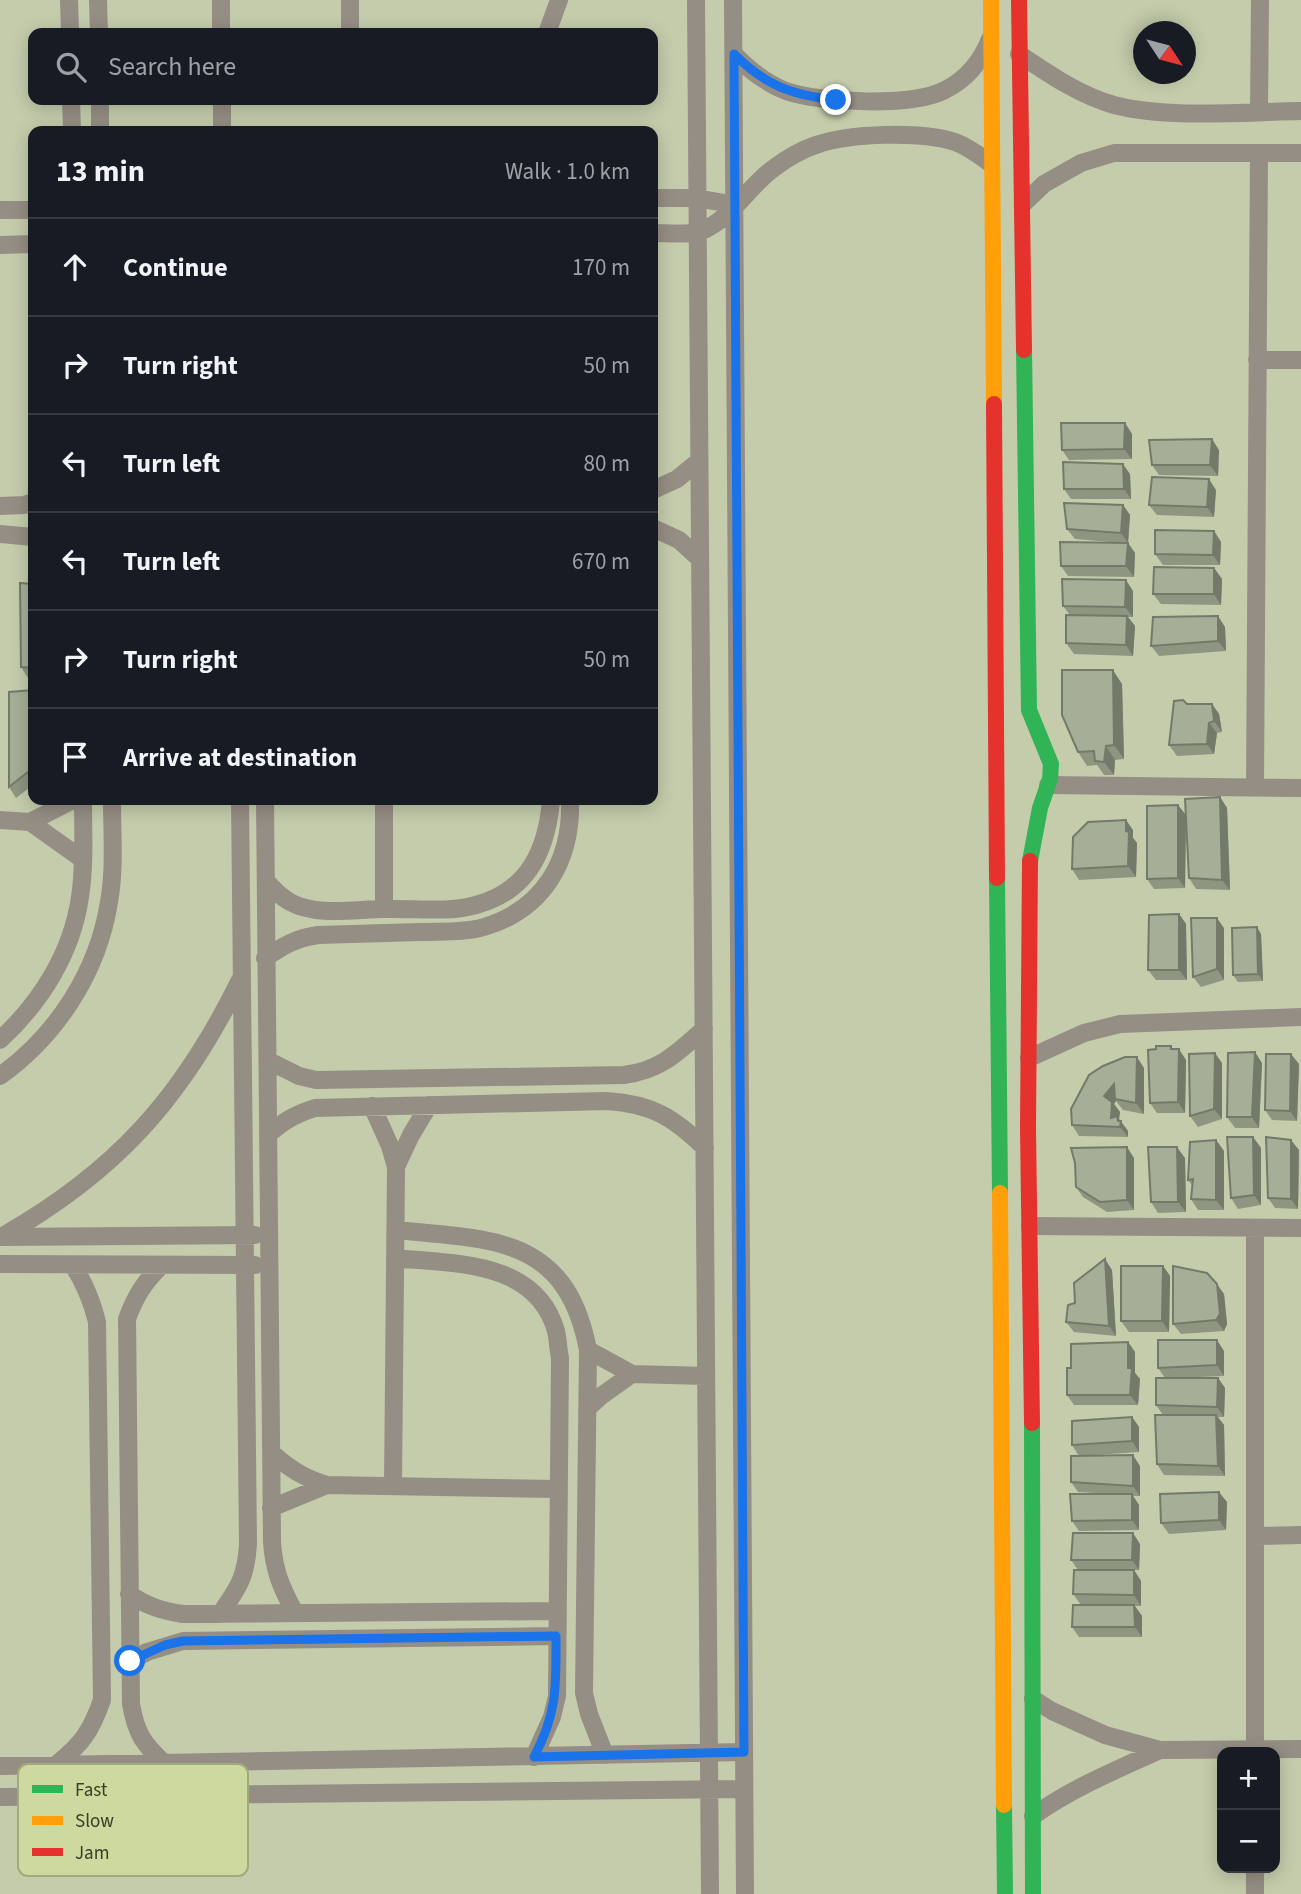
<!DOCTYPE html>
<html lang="en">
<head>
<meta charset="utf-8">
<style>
  body { margin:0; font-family:"Source Sans 3",sans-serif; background:#242831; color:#f1f3f6 }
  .controls { position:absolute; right:21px; bottom:21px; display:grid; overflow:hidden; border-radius:14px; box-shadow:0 4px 18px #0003 }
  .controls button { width:63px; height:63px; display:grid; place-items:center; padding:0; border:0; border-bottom:2px solid #363941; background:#171b24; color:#f1f3f6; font:35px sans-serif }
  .compass { position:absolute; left:1133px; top:21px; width:63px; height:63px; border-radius:50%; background:#171b24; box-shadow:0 4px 18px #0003; rotate:126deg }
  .stop { position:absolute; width:21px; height:21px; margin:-16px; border:5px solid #1a73e8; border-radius:50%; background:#fff }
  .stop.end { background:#1a73e8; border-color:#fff; box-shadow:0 2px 7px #0008 }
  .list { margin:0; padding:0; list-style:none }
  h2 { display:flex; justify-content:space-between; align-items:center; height:91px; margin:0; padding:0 28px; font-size:30px }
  h2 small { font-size:23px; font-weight:400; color:#9ea1a6 }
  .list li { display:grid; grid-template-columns:46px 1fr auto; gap:21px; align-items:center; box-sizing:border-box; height:98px; padding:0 28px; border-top:2px solid #363941 }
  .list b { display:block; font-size:26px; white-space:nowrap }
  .list em { font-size:23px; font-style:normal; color:#9ea1a6 }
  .icon { flex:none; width:38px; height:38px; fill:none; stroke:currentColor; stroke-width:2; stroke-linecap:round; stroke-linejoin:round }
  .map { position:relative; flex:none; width:1301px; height:1894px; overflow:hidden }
  .search { position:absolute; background:#171b24; box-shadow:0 4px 18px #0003; left:28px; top:28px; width:630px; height:77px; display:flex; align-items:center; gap:18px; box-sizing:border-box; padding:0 24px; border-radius:14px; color:#9ea1a6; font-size:26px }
  .panel { position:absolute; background:#171b24; box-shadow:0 4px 18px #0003; left:28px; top:126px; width:630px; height:679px; border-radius:14px }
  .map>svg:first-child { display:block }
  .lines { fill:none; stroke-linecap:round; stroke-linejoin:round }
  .street { stroke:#958e84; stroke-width:18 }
  .fast { stroke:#30b455; stroke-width:16 }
  .slow { stroke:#ff9f0a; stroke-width:16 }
  .jam { stroke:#e5322d; stroke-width:16 }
  .wall { fill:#8e9682 }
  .shaded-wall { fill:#747a6a }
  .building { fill:#a5af97; stroke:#747a6a; stroke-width:2 }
  .route { stroke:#1a73e8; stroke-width:9 }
  .key { fill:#cdd99f; stroke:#a1aa7b; stroke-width:2 }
  .key-label { font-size:19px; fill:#3a3e27 }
</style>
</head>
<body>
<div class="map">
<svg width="1301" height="1894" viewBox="0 0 1301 1894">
  <rect width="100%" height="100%" fill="#c5ccac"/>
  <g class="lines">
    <path class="street" d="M69,0L70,33
      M98,0L99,33
      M221,0V33
      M350,0V33
      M696,0L710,1894
      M733,0L745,1894
      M547,33L559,0
      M734,54C749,70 766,83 786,91C820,103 913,107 945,90C967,79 981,62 990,39
      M1019,54C1049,74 1079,95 1114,105C1168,119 1244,112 1301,111
      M71,100L72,131
      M100,100V131
      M222,100V131
      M1259,112L1260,0
      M653,198H696L736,205
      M1024,203L1044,184L1081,163L1114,153H1301
      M0,210H33
      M653,233C669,233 691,236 706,229C734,215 749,186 774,168C786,159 801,150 816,145C849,133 922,131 955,142C969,147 980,156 991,164
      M0,245L33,244
      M1257,360H1301
      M653,490L677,479L699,461
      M0,506L24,505L33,502
      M653,528L679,540L700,559
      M0,534L33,537
      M1048,785L1301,788
      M1255,787L1259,153
      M265,800L272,1542C274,1571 281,1587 295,1613
      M0,820L30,822L73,800
      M30,822L82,859
      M266,881C273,889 281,897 290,902C317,917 356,909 385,909C415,908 448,913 476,905C529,891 547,849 551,800
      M384,909V800
      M265,958C283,946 296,938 318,935C352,934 386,933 420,932C441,931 464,933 484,927C544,909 572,860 570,800
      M0,1040C41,1002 72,953 80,897C85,865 83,832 83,800
      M1029,1058L1084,1033L1120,1024L1301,1017
      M269,1061L299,1076L316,1080L624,1075C661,1070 677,1053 704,1029
      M0,1076C57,1035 98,972 109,902C115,869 112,834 112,800
      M372,1106L390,1146L396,1167L393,1486
      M268,1135C283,1121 296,1114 315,1108L607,1101C652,1104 673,1117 705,1148
      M396,1167L411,1135L429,1105
      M1030,1226L1301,1228
      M396,1230C492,1240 566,1235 588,1350L584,1693L589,1714L605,1755
      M1,1237C116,1172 182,1098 240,980
      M3,1237L255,1235
      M395,1258C454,1264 536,1260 556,1331C558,1339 558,1349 560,1358L557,1696L552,1717L534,1757
      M0,1264L255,1265
      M162,1265C144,1282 135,1297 127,1319L131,1704C136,1733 143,1744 165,1764
      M588,1350L632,1374L706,1376
      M587,1409L601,1396L632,1374
      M271,1452C288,1468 304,1478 327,1485L558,1489
      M271,1508L327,1485
      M1255,1536L1301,1535
      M129,1594C147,1606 162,1611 183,1614L556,1611
      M220,1614C239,1587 246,1577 248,1544L240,800
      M130,1661L147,1652L183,1641L557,1636
      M1033,1699L1052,1711L1105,1735L1160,1750L1301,1749
      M1255,1752V1228
      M57,1764C82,1744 91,1731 102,1700L97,1322C92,1301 85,1284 73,1265
      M0,1766L744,1752
      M0,1797L744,1789
      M1033,1816C1072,1788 1116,1770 1160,1750
      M1255,1868V1894"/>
    <path class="fast" d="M1024,350L1029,710L1051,764L1050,779L1040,808L1030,861
      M997,878L1000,1193
      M1032,1423L1033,1894
      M1004,1805L1005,1894"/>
    <path class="slow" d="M991,0L994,404
      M1000,1193L1004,1805"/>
    <path class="jam" d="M1019,0L1024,350
      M994,404L997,878
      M1030,861L1028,1128L1032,1423"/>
  </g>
  <path class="wall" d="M1125,423L1132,434V459L1069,460L1062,450Z
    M1219,450L1218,476L1159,475L1152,465Z
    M1130,474L1131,499H1071L1064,489Z
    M1216,490L1214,517L1157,515L1149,505Z
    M1123,505L1130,515L1128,543L1135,553L1134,577L1068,576L1061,566L1122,543L1075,539L1067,529Z
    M1214,531L1221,542L1220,565H1163L1155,554Z
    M1214,568L1222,579L1221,605L1161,604L1153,594Z
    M33,584V678H28L21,667Z
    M1133,591V617H1128L1135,626L1133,656L1074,654L1066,643L1070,615L1063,606Z
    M1225,627L1226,651L1159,656L1151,646Z
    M1122,684L1124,759L1115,760L1114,775H1104L1097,765L1087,766L1078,752Z
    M33,690V785L16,798L9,787Z
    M1187,704H1212L1219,714L1222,732L1217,733L1214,754L1177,756L1169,745Z
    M1220,797L1227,808L1230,890L1196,889L1189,878L1186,818L1185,888L1154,889L1147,879L1186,815Z
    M1133,830V838L1137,843L1136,877L1079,880L1072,869Z
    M1179,914L1186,924L1187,980H1156L1148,970Z
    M1224,928V980L1201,987L1193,977Z
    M1261,934L1263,981L1238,982L1233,975Z
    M1173,1049L1186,1060L1185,1113H1157L1150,1103Z
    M1222,1063V1119L1198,1127L1190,1116Z
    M1262,1063L1259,1128H1235L1227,1117Z
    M1299,1064L1297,1121L1272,1120L1265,1110Z
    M1144,1068V1114L1123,1110L1116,1101L1114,1104L1120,1112L1119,1119L1128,1131V1137L1079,1136L1072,1125Z
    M1253,1137L1261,1148V1205L1238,1209L1231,1198Z
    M1216,1140L1224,1151V1210H1198L1191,1199L1192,1185L1188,1180Z
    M1299,1150L1298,1209L1275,1208L1268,1198Z
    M1134,1158V1210L1107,1212L1083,1197L1076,1187Z
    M1185,1158L1186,1212L1158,1213L1151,1202Z
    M1163,1266L1170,1276L1169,1332H1129L1121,1321Z
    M1112,1270L1116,1336L1074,1332L1066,1322Z
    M1224,1294L1227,1324L1224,1331L1181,1334L1173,1324Z
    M1128,1342L1135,1352V1373L1140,1379L1138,1405H1074L1067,1395L1071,1368Z
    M1224,1351V1376L1175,1378H1218L1225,1388L1224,1417H1218L1224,1425L1225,1476L1164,1475L1157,1464L1163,1415L1156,1405L1165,1378L1158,1368Z
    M1132,1417L1139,1427V1452L1080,1456L1140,1466V1496H1132L1139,1505V1530L1079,1531L1072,1521L1112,1494L1078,1492L1071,1482L1079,1456L1072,1445Z
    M1227,1502L1226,1530L1169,1534L1161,1523Z
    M1140,1544L1139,1570H1134L1141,1581V1606H1135L1142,1616V1637H1079L1072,1627L1081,1605L1073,1594L1078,1570L1071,1560Z"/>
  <path class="shaded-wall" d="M1125,423L1132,434V459L1124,449Z
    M1212,439L1219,450L1218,476L1210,465Z
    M1123,464L1130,474L1131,499L1124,489Z
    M1209,479L1216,490L1214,517L1207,507Z
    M1123,505L1130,515L1128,543L1121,533Z
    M1214,531L1221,542L1220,565L1213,555Z
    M1128,543L1135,553L1134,577L1126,566Z
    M1214,568L1222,579L1221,605L1214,594Z
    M1126,580L1133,591V617L1125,607Z
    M1127,616L1135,626L1133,656L1126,645Z
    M1218,616L1225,627L1226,651L1218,641Z
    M1113,670L1122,684L1124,759L1114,745Z
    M1212,704L1219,714L1222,732L1214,721Z
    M1209,723L1217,733L1214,754L1207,744Z
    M1106,746L1115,760L1114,775L1104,762Z
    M1220,797L1227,808L1230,890L1222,880Z
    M1178,805L1186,815L1185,888L1178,878Z
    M1126,820L1133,830V838L1137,843L1136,877L1128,866Z
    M1179,914L1186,924L1187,980L1179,970Z
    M1217,918L1224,928V980L1217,969Z
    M1257,927L1261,934L1263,981L1258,974Z
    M1179,1049L1186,1060L1185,1113L1178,1102Z
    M1255,1052L1262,1063L1259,1128L1252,1117Z
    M1215,1053L1222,1063V1119L1214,1109Z
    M1291,1054L1299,1064L1297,1121L1290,1111Z
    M1137,1057L1144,1068V1114L1136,1103Z
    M1114,1084L1116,1101L1114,1104L1120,1112L1119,1119L1128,1131V1137L1120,1127L1119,1123V1128L1111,1118L1104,1096Z
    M1253,1137L1261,1148V1205L1254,1195Z
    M1216,1140L1224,1151V1210L1216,1200Z
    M1291,1140L1299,1150L1298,1209L1291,1199Z
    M1127,1147L1134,1158V1210L1127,1200Z
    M1177,1147L1185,1158L1186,1212L1178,1202Z
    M1105,1259L1112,1270L1116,1336L1109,1326Z
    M1163,1266L1170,1276L1169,1332L1162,1321Z
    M1217,1284L1224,1294L1227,1324L1224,1331L1216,1320Z
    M1217,1340L1224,1351V1376L1217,1365Z
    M1128,1342L1135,1352V1373L1140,1379L1138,1405L1130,1395Z
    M1218,1378L1225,1388L1224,1417L1217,1407Z
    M1216,1415L1224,1425L1225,1476L1218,1466Z
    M1132,1417L1139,1427V1452L1132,1441Z
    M1133,1455L1140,1466V1496L1133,1486Z
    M1219,1492L1227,1502L1226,1530L1219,1520Z
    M1132,1494L1139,1505V1530L1132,1520Z
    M1133,1533L1140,1544L1139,1570L1132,1560Z
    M1134,1570L1141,1581V1606L1134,1595Z
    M1134,1605L1142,1616V1637L1135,1627Z"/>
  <path class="building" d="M1061,423H1125L1124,449L1062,450Z
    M1212,439L1210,465H1152L1149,440Z
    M1063,462L1123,464L1124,489H1064Z
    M1152,477L1209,479L1207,507L1149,505Z
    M1064,503L1123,505L1121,533L1067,529Z
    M1155,530L1214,531L1213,555L1155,554Z
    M1060,542L1128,543L1126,566H1061Z
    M1154,567L1214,568V594H1153Z
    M1062,579L1126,580L1125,607L1063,606Z
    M20,583L33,584V668L21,667Z
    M1066,615L1127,616L1126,645L1066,643Z
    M1218,616V641L1151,646L1153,617Z
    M1062,670H1113L1114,745L1106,746L1104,762L1095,761L1094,751L1078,752L1062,715Z
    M33,690V768L9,787V692Z
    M1183,700L1187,704H1212L1214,721L1209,723L1207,744L1169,745L1174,701Z
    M1220,797L1222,880L1189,878L1185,799Z
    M1178,805V878L1147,879V806Z
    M1126,820V831L1129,832L1128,866L1072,869L1073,837L1088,822Z
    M1179,914V970H1148L1149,915Z
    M1191,918H1217V969L1193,977Z
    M1257,927L1258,974L1233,975L1232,928Z
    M1156,1046H1171V1049H1179L1178,1102L1150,1103L1148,1050L1156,1049Z
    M1255,1052L1252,1117H1227L1228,1053Z
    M1215,1053L1214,1109L1190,1116L1189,1054Z
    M1266,1054H1291L1290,1111L1265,1110Z
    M1125,1057H1137L1136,1103L1115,1099L1114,1084L1104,1096L1112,1102L1111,1118L1117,1116L1118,1121H1121L1120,1127L1072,1125L1071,1109L1089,1075L1103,1066Z
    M1227,1137H1253L1254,1195L1231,1198Z
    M1266,1137L1291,1140V1199L1268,1198Z
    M1216,1140V1200L1191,1199L1193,1179L1188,1180L1190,1142Z
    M1127,1147V1200L1100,1202L1076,1187L1075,1163L1071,1148Z
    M1148,1147H1177L1178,1202H1151Z
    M1105,1259L1109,1326L1066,1322L1068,1305L1075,1303L1074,1283Z
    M1121,1266H1163L1162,1321H1121Z
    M1173,1266L1207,1273L1217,1284L1220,1314L1216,1320L1173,1324Z
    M1158,1340H1217V1365L1158,1368Z
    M1128,1342V1368H1132L1130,1395H1067V1368H1071V1344Z
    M1156,1378H1218L1217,1407L1156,1405Z
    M1155,1415H1216L1218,1466L1157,1464Z
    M1132,1417V1441L1072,1445V1421Z
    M1133,1455V1486L1071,1482V1456Z
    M1219,1492V1520L1161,1523L1160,1494Z
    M1070,1494H1132V1520L1072,1521Z
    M1073,1533H1133L1132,1560H1071Z
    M1074,1570H1134V1595L1073,1594Z
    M1073,1605H1134L1135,1627H1072Z"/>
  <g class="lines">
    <path class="route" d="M130,1661L165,1645L183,1641L556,1636C556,1685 558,1712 534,1757L744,1752L734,54C766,86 792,95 836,100"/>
  </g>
  <rect x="18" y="1764" width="230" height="112" rx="10" class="key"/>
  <rect x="32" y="1785" width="31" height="8" fill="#30b455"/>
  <rect x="32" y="1816" width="31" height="9" fill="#ff9f0a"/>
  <rect x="32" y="1848" width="31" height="8" fill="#e5322d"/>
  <g class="key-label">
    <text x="75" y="1796">Fast</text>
    <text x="75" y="1827">Slow</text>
    <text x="75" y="1859">Jam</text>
  </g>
</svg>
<div class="controls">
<button>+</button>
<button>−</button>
</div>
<svg class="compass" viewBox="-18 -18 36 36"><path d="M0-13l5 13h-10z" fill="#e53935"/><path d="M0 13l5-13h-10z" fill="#9ea1a6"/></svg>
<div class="stop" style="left:130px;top:1661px"></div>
<div class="stop end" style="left:836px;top:100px"></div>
<div class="search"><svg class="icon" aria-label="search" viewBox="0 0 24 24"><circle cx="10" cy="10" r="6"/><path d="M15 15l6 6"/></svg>Search here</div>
<section class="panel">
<h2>13 min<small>Walk · 1.0 km</small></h2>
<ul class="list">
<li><svg class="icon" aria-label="ahead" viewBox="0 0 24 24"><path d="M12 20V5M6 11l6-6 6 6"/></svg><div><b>Continue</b></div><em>170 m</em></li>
<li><svg class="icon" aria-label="right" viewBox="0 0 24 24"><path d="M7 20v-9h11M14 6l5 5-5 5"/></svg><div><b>Turn right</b></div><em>50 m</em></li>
<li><svg class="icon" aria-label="left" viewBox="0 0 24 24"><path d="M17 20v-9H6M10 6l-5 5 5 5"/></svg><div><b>Turn left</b></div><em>80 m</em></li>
<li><svg class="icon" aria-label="left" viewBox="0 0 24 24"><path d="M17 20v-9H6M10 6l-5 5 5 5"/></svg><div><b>Turn left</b></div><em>670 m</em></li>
<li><svg class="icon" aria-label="right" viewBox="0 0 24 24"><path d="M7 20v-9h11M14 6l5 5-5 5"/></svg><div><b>Turn right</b></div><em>50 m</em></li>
<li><svg class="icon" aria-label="arrive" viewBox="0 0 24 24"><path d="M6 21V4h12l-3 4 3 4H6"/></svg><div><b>Arrive at destination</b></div></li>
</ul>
</section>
</div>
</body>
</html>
